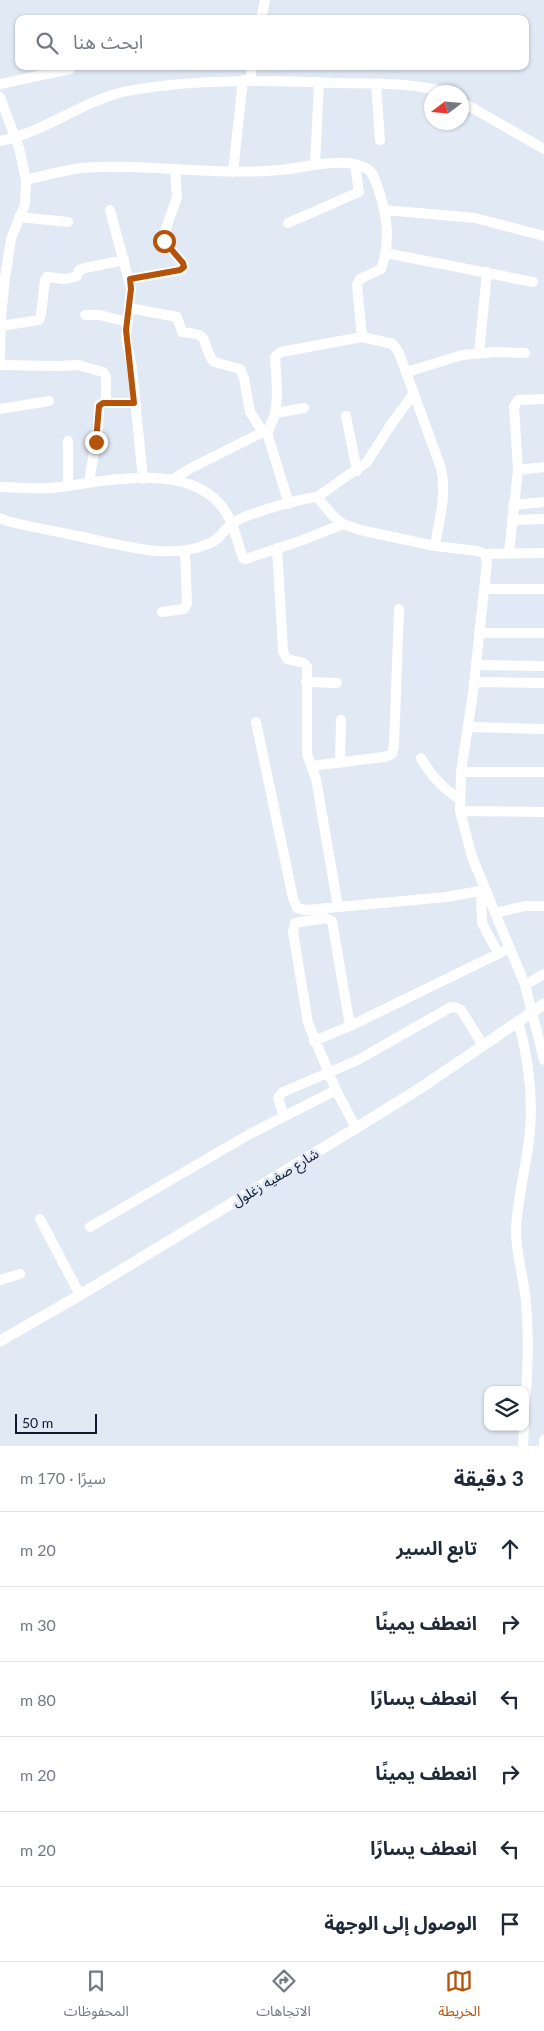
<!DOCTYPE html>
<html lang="ar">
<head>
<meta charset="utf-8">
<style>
  body { margin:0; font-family:Lato,"Noto Sans Arabic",sans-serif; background:#f2f2f3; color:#1f2937; direction:rtl }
  .controls { position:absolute; right:15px; bottom:15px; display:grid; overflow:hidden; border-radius:10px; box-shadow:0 1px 4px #0004 }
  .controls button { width:45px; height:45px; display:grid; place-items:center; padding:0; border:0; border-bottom:1px solid #e0e1e3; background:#fff; color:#1f2937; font:25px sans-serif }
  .compass { position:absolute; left:424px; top:85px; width:45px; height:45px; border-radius:50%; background:#fff; box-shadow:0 1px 4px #0004; rotate:254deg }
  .scale { position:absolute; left:15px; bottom:12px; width:82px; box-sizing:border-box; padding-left:5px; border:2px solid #0e1b31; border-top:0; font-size:14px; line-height:18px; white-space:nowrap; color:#0e1b31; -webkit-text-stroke:4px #e1e9f5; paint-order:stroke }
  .stop { position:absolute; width:15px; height:15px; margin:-11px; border:4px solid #b45309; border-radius:50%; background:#fff }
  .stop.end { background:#b45309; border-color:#fff; box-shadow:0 1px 5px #0008 }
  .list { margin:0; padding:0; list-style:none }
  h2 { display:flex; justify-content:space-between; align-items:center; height:65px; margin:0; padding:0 20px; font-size:21px }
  h2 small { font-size:16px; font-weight:400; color:#747a83 }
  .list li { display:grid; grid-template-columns:32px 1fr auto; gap:15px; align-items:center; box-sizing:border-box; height:75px; padding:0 20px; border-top:1px solid #e0e1e3 }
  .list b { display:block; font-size:19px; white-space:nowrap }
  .list em { font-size:16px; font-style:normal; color:#747a83 }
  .icon { flex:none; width:28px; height:28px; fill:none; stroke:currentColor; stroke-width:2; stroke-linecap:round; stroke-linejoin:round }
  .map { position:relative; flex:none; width:544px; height:1446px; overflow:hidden; direction:ltr }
  .search { position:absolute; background:#fff; box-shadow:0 1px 4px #0004; left:15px; right:15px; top:15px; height:55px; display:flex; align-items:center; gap:12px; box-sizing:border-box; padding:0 18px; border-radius:10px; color:#747a83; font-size:19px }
  .sheet { height:515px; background:#fff }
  nav { display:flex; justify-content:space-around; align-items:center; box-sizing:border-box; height:70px; border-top:1px solid #e0e1e3; background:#fff; font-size:14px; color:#747a83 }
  nav a { display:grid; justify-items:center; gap:2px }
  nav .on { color:#b45309 }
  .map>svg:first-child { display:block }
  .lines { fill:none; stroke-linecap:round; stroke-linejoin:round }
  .minor { stroke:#fff; stroke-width:10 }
  .tertiary { stroke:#fff; stroke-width:11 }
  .route { stroke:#b45309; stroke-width:6 }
  .labels { text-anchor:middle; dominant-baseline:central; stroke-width:5; stroke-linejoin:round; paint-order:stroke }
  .street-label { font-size:14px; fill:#0e1b31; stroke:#e1e9f5 }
</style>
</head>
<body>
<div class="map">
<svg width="544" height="1446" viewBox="0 0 544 1446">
  <rect width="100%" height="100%" fill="#e1e9f5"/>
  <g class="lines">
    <path class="minor" d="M261,19L265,0
      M250,80L252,66
      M0,84L70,69
      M376,84L380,140
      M0,97L19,148L26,180L25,204L11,239L5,278L1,317L0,359
      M462,102L544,149
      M0,141C39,134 74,107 112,95C127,90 145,88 161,86C219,79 277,81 335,83C372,84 410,82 445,92
      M315,165L319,82
      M233,172L243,80
      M26,180C44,176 63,170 82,168C148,163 214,176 280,170C304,168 344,156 366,168C374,172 376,183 379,191C387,216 391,242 381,269L360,279L357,285L362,337
      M110,210L131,289L126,338L132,368L143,479
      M385,210L475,218L544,236
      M19,217L68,222
      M288,223L359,192L355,165
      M386,253L533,282
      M130,279L181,270L184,267L183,263L164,241V234L177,197L175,170
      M129,308L177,317L182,332C215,335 198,341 214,362L240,369L244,378L250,412L263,432
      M85,315H100L127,322
      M1,326L39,320L41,314L45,280L47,277L66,279L77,276L79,270L85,268L124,260
      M479,353L487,272
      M0,365L60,366L78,365L103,372L106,376V403
      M407,372L462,355L495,352L525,353
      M0,409L49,401
      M276,413L304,408
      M346,416L357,471
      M68,441V485
      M518,470L544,467
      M173,479L191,468L267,430
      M89,482L98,428L99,405L103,403H134
      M0,487C20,487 41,490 61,487C108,480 182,464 218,502C233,517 236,539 243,558L246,559L303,540L343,524
      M317,497L367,462L390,426L414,393
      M289,504L268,436C267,426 274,422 275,413C279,395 276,376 275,357L281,352L362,337L393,344L399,353L441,468C447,495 439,520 435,546
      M513,505L544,502
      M0,518L7,521C30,527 54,531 77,536C118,544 168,561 208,544C220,540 224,529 234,522C250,513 298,499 317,497L334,517L343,524L360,530L435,546L478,551L485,554L487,562L473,693L461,772L460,811L472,857L525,985L544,1060
      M512,520L544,519
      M277,548L283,651L287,659L304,663L307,667V754L316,779L338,907
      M509,553L518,470L514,407L518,400L544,399
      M485,554L544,553
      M484,589H544
      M162,612L184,609L187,604L185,550
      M479,633H544
      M476,665L544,666
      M306,682L337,683
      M474,682L544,683
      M256,722L293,898L297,908L306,910L446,897L485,890
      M468,727L544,729
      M421,758C431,776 442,787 459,799
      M340,763L341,720
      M311,766L384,757L392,754L394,745L399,609
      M461,772H544
      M460,811L544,812
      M481,891L482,923L498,953
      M495,913L525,906H544
      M525,985L544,974
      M518,1021C529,1060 534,1100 529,1141C525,1170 518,1198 516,1227C515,1253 524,1277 526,1302C529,1336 528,1370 525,1404
      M350,1026L332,921L325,918L295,923L293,932L308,1023L336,1090L356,1128
      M314,1041L350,1026L510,948
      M284,1117L278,1098L283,1092L358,1060L449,1008L454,1007L461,1010L483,1045
      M40,1219L80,1295
      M90,1227L248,1135L336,1090
      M0,1280L20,1274
      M523,1446L524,1427
      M544,1446V1440"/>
    <path class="tertiary" d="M0,1341L80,1295L356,1128L422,1087L544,1004"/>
  </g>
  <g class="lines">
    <path class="route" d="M96,442L99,406L103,403H134L126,330L131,289L130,279L180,270L184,267L183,263L164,241"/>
  </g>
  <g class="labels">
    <g class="street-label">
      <text transform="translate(275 1177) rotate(-31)">شارع صفيه زغلول</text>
    </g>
  </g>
</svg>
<div class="controls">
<button><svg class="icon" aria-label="layers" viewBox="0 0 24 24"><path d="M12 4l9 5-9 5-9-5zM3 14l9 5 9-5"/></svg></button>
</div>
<svg class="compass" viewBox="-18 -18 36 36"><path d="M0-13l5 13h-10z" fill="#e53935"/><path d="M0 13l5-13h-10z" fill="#747a83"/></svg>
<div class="scale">50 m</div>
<div class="stop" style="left:164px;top:241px"></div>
<div class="stop end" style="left:96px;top:442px"></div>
<div class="search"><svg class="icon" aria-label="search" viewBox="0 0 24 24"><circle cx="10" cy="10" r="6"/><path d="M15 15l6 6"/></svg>ابحث هنا</div>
</div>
<section class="sheet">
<h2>3 دقيقة<small>سيرًا · 170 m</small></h2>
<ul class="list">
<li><svg class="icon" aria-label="ahead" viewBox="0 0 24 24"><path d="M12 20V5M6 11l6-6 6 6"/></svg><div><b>تابع السير</b></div><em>20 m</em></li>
<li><svg class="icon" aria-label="right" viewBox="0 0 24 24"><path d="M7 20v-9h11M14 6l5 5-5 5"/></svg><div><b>انعطف يمينًا</b></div><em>30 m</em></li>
<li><svg class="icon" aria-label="left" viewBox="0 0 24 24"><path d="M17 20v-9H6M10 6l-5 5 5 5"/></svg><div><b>انعطف يسارًا</b></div><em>80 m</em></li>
<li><svg class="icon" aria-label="right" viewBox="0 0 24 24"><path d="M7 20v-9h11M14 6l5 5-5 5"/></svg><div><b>انعطف يمينًا</b></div><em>20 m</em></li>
<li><svg class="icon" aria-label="left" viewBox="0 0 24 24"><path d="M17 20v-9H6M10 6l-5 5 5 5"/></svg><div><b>انعطف يسارًا</b></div><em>20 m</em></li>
<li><svg class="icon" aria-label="arrive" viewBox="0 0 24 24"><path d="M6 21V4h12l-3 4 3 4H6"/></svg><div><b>الوصول إلى الوجهة</b></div></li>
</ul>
</section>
<nav>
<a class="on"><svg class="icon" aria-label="map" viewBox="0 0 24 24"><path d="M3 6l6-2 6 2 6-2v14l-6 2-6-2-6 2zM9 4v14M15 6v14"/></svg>الخريطة</a>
<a><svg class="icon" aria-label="directions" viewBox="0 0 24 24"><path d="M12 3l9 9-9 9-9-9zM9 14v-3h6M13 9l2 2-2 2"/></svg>الاتجاهات</a>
<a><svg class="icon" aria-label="saved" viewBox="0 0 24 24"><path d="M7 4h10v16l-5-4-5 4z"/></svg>المحفوظات</a>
</nav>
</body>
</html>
